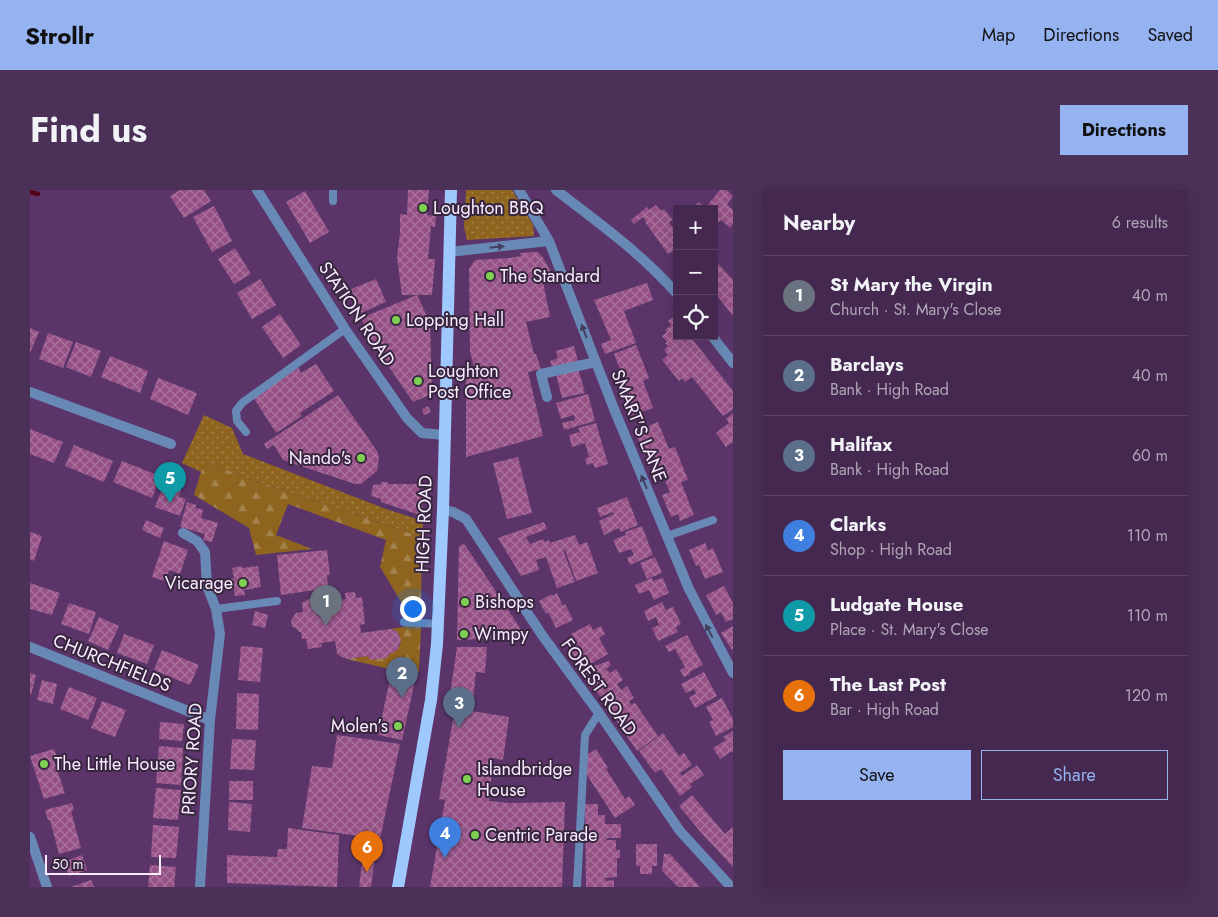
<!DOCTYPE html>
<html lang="en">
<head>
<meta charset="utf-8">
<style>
  body { margin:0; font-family:Jost,sans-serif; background:#4b3057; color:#f1f3f6 }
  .controls { position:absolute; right:15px; top:15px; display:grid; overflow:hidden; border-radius:0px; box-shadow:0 5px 20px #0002 }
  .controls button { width:45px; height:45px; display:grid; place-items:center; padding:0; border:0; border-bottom:1px solid #5c4467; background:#442850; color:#f1f3f6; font:25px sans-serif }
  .scale { position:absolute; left:15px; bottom:12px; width:116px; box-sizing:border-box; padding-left:5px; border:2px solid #f9ebff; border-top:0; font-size:14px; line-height:18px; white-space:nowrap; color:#f9ebff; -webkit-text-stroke:4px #37263e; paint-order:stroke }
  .you { position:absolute; left:382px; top:418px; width:18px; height:18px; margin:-12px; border:4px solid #fff; border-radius:50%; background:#1a73e8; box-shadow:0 0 0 8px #1a73e833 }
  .badge { display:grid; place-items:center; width:32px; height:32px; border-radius:50%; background:#95b2f1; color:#fff; font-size:16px; font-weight:700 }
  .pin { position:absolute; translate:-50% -41px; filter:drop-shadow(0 1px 2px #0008) }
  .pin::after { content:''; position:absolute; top:26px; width:18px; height:15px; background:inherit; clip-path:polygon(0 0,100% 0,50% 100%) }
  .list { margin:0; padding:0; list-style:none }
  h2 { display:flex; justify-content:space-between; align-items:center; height:65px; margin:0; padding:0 20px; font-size:21px }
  h2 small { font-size:16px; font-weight:400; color:#afa6b7 }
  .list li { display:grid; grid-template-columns:32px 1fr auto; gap:15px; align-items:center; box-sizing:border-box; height:80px; padding:0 20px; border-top:1px solid #5c4467 }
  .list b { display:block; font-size:19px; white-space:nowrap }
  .list p { margin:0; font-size:16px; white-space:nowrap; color:#afa6b7 }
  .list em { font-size:16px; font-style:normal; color:#afa6b7 }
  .actions { display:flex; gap:10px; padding:15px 20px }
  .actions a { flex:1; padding:11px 0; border:1px solid #95b2f1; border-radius:0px; text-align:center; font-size:18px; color:#95b2f1 }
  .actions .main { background:#95b2f1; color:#111 }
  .icon { flex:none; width:28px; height:28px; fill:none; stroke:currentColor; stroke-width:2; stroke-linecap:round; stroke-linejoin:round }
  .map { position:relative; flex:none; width:703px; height:697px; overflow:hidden; border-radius:0px }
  header { display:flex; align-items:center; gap:30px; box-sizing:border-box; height:70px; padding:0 25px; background:#95b2f1; color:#111 }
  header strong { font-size:24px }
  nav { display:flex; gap:28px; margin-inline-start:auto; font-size:18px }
  .intro { display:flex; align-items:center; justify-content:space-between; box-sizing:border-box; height:120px; padding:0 30px }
  h1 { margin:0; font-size:35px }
  .button { padding:12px 22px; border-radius:0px; background:#95b2f1; color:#111; font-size:18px; font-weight:700 }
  main { display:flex; gap:30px; padding:0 30px }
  aside { flex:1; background:#442850; border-radius:0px; box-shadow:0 5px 20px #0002 }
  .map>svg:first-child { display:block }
  .grass { fill:url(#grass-dots) }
  .forest { fill:url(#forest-firs) }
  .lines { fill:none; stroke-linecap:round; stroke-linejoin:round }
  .stream { stroke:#540015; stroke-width:4.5 }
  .building { fill:url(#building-cross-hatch) }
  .service { stroke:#6889b6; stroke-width:8 }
  .minor { stroke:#6889b6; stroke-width:10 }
  .tertiary { stroke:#6889b6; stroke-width:10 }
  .primary { stroke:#9fc8fe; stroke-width:12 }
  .oneway { fill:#433f5c }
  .poi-dot { fill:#7fd052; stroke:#37263e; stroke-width:2 }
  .labels { text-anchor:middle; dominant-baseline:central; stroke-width:4; stroke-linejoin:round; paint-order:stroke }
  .poi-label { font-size:18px; fill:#f9ebff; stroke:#37263e; text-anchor:start }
  .street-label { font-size:18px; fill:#f9ebff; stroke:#37263e }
</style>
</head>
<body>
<header>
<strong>Strollr</strong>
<nav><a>Map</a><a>Directions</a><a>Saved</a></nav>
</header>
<div class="intro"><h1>Find us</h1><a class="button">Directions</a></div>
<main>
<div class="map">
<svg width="703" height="697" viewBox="0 0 703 697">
  <defs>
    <pattern id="grass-dots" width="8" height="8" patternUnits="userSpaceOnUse" patternTransform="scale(1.25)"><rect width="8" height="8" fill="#8e641f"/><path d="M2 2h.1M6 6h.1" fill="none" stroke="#a4824c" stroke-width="1.8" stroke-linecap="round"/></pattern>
    <pattern id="forest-firs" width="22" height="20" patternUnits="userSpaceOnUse" patternTransform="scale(1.25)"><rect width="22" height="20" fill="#8e641f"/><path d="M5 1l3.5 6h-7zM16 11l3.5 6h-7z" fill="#a4824c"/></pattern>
    <pattern id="building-cross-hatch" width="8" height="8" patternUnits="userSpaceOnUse" patternTransform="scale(1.25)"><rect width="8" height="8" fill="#955186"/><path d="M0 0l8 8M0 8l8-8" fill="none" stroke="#aa739e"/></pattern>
  </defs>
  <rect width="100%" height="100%" fill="#5b356a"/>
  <path class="grass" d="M436,0H482L503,35L504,46L437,50L434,37Z
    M174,225L202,238L213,264L356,319L393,331L392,347L214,287L177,272L171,282L152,273Z
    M373,415L391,416V438L374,437Z"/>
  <path class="forest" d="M177,272L214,287L392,347L391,416L373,415L350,377L356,350L258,314L246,345L282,359L226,365L219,338L164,305L171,282Z
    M374,437L391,438L389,481L385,485L317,469L337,466L341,469C355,465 378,463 368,443L360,439Z"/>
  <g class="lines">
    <path class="stream" d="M0,2L8,4"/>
  </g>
  <path class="building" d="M150,0H174L181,11L154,28L140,6Z
    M378,0H399L397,25L406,26L405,37L401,36L398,69H405L402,105H372L367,68L370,43V24L377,25Z
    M690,0H696L703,6L697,14L703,20V34L700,38L691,30L684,35V19H678L676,17Z
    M275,1L299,42L280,53L256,12Z
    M669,12L677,19H665L664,16Z
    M626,15L631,21L634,19L643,30L639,32L643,38L647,35V58L638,64L615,32L616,31L613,27L604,34L601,30L617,17L619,20Z
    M184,16L202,51L182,62L163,27Z
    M205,58L221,84L204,94L188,69Z
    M507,62L512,66L521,82L512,87L520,127L496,132L504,164H506L511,179L498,182L513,246L436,267V179L444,177L440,162L439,79L445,70L479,68L491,66L490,63Z
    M684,69L703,90V126L689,108L688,109L684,104Z
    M230,89L246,115L222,129L207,103Z
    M346,89L356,112L331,123L321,99Z
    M617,93L623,110L594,121L606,153L575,164L571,154L581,150L564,110Z
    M387,105L400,132L402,204L383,212L344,155L331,128Z
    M250,124L271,155L253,168L232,137Z
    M645,126L647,129V146H660L703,201V219L693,226L662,187L655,192L652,188L649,191L632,170L638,165L634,160L638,156L635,153L637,152L632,146L637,142L635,140L641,135L638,131Z
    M0,138L9,142L0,163Z
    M18,143L43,152L33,178L9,169Z
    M46,152L71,161L61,187L36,177Z
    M606,155L619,188L613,191L623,218L601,226L593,205L599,203L584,164Z
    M544,156L548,171L522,178L520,171L528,168L526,161Z
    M80,166L118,181L110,203L71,187Z
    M286,174L304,201L270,223L272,226L246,243L223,207L268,177L271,183Z
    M548,178L555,203L532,208L526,184Z
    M128,188L167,203L158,225L120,209Z
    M558,204L565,231L534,240L532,233L545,230L544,225L531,229L526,213Z
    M308,205L347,261L349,267L347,281L331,294H325L253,270L244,255L237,259L234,254Z
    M398,216L401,222L394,225L392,219Z
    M703,223V252L696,257L686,243L699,233L696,229Z
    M628,232L639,259L645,257L658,290L651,292L664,325L650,331L648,324L641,327L632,305L640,302L625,268L622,260L614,263L605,241Z
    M566,233L578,274L565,278L563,273L557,275L555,269L559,267L555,253L542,257L539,245L550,242L548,238Z
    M0,239L33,252L24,273L0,264Z
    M44,255L83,271L74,292L35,276Z
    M488,267L502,323L477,329L463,273Z
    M92,271L130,286L122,308L83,292Z
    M351,292H357L358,294H389V304H392L393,326L351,312V309L341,306L343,295L352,294Z
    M134,294L151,300L149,307L156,309L150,326L125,317Z
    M597,307L608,335L591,342L589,338L574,345L569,331L584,324L583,322L570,327L567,318Z
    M157,312L166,315V318L173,320L171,328L188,333L182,352L173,350L175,344L150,337Z
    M116,330L134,338L130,348L112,340Z
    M514,332L517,339L496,347L500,354L513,349L515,352L519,350L520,353L545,345L549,355L557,352L568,383L546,391L535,360H533L545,392L527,398L516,367L506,370L509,380L491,386L468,348Z
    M612,336L623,365L600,375L597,368L604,365L601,359L589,363L583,350L596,345L595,342Z
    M0,342L12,346L4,371L0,369Z
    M134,351L158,360L150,384L139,380L135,391L122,387Z
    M675,353L678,361L683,358L693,382L675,389L669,375L666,376L659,360Z
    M433,354L435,355L496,447L427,450L429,356Z
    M297,360L300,385H297L298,398L251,405L247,365Z
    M625,367L632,383L617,389L610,373Z
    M212,376V378L228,376L231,397L214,400L215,405L205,406L203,396L196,397L195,390L204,388L202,378Z
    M622,388L623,391L633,388L639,403L624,410L619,400L609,404L605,395Z
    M0,393L30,403L22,425L0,419Z
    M694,396L703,413V429L696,432L691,422L686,425L676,405Z
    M325,402L326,408L332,407L335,434L330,435L331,443L360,439L365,440L368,443L371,450L368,459L365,462L359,464L357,468L341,470L337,466L317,469L312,467L307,464L305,451L291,453L292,457L278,459L276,449H272L271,442H269L268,440L262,436L261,430L266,423L273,422L272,413L279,409L296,407V411L316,409L315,403Z
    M527,403L533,416L535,414L543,430L526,438L518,422L516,424L509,411L522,404L523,406Z
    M632,412L636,420L643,417L651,434L646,437L648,442L628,451L622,438L629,435L626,427L618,431L614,421Z
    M39,413L66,422L59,444L31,434Z
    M225,421L238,425L235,438L222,435Z
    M69,427L89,436L78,460L58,451Z
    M560,434L563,440L571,436L575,444L569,448L578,464L557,476L553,468L547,471L537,454L545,450L541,444Z
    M703,436V459L702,460L691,443Z
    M94,444L124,455L117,474L87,463Z
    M657,445L673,475L659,482L660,484L654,487L650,480L655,477L645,459L639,462L635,456Z
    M211,456L233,458L230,492L208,490Z
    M427,457H457L455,483L446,482L442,521L479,527L473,570L463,568L459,611L480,613L535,612L532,697H400L415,610L409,609L425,519L418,518Z
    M132,460L169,475L160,495L124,480Z
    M579,471L581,475L576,479L580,483L586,479L593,490L587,494L591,500L597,496L604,508L599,511L601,515L605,513L628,546L607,561L552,480Z
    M674,482L687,506L665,518L659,507L666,504L664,499L656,503L651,494Z
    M0,483L6,485L1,505H0Z
    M360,489L384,495L372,550L348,545Z
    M12,490L27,494L23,514L7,510Z
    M39,497L67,508L58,530L30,519Z
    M207,503L229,504L228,540L206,539Z
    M692,508L703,529V537L686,546L679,532L683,530L676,517Z
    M72,511L96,520L85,547L61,538Z
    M130,532L154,534L152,551L129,549Z
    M703,541V563L702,561L690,569L683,558L696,550L693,547Z
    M633,543L649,566L654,563L662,575L650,583L652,586L667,575L674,585L660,594L662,597L650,606L631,579L625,583L609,561Z
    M307,545L370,554L350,649L272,638L282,576L302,578Z
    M202,549L226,550L224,580L200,579Z
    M129,556L153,558L151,595L126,593Z
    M24,559L27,567L23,568L35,603L14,609L0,566Z
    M566,559L578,578L576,579L595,609L599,606L605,615L585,628L555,582V566Z
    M199,591H223V610H199Z
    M126,598L151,600L148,630L123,628Z
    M662,605L695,644L703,637V677L674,646L649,616Z
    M199,612L222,614L220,642L198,640Z
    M42,613L44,620L41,621L51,658L29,664L20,630H18L15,620Z
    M555,614H568V625H575V634H591V648H577L576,650H586V660H590V668H587V687L575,688L576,691L584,690V697H556Z
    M123,635L149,637L146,668L121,667Z
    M258,638L309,645L307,697L197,693V665L247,667L248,659H257Z
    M606,654H627V676H622V684H610V676H606Z
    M634,664H640L670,697H648L632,681Z
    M52,665L57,680L39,686L34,672Z
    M333,665L345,666L341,697H329Z
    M120,675L146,677L144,697H118Z
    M61,690L64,697H41Z"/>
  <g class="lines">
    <path class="service" d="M303,0V11
      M216,242L207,231L206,221L212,213L315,139
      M637,346L683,330
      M186,419L247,411
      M374,432L408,434
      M547,697L555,545L569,523"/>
    <path class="minor" d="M489,0L519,51L584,219L659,399L703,483
      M526,0C568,32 612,64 647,104
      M419,62L519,51
      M682,146L703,173
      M0,202L141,254
      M517,207L511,184L566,172
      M153,343L167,351L175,362L177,396L186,419L190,444L180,530L170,697
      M0,457L180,530
      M0,647L17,697"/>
    <path class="tertiary" d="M227,0L315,139L377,228L392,243L415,245
      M413,320L423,322L436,329L512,445L569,523L650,641L701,697"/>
    <path class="primary" d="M368,697L401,510L407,454L413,320L421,0"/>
  </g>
  <defs><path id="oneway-solid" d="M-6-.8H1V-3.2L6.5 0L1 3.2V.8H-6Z" transform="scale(1.25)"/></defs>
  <g class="oneway">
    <use href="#oneway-solid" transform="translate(467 57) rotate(-6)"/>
    <use href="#oneway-solid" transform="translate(554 141) rotate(-111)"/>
    <use href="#oneway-solid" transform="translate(614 292) rotate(-113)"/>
    <use href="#oneway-solid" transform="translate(679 441) rotate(-118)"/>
  </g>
  <g class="poi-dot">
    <circle cx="393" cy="18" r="5"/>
    <circle cx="460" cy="86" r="5"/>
    <circle cx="366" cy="130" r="5"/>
    <circle cx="388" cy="191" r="5"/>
    <circle cx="331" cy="268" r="5"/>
    <circle cx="213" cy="393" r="5"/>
    <circle cx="435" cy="412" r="5"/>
    <circle cx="434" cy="444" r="5"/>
    <circle cx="368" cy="536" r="5"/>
    <circle cx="14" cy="574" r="5"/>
    <circle cx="437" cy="589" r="5"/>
    <circle cx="445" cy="645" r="5"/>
  </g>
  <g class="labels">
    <g class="poi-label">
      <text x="403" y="18">Loughton BBQ</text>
      <text x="470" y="86">The Standard</text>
      <text x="376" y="130">Lopping Hall</text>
      <text x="398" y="181">Loughton<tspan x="398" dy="21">Post Office</tspan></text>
      <text x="321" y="268" text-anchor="end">Nando's</text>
      <text x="203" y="393" text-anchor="end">Vicarage</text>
      <text x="445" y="412">Bishops</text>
      <text x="444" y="444">Wimpy</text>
      <text x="358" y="536" text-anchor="end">Molen’s</text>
      <text x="24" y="574">The Little House</text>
      <text x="447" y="579">Islandbridge<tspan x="447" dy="21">House</tspan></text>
      <text x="455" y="645">Centric Parade</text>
    </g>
    <g class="street-label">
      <text transform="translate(327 124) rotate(56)">STATION ROAD</text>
      <text transform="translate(609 236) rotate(68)">SMART'S LANE</text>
      <text transform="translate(394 334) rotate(-88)">HIGH ROAD</text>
      <text transform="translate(82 473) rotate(22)">CHURCHFIELDS</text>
      <text transform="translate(569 497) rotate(54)">FOREST ROAD</text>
      <text transform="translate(162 569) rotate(-86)">PRIORY ROAD</text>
    </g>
  </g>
</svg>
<div class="controls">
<button>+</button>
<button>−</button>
<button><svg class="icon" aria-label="locate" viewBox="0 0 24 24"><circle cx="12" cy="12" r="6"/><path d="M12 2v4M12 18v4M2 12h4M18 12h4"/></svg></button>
</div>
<div class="scale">50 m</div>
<div class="you"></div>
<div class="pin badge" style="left:296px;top:436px;background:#6b7280">1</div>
<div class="pin badge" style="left:372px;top:508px;background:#5c6f8a">2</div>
<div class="pin badge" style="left:429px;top:538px;background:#5c6f8a">3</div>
<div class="pin badge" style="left:415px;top:668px;background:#3f7fe0">4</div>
<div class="pin badge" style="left:140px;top:313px;background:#0f9aa8">5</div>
<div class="pin badge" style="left:337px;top:682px;background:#e8710a">6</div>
</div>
<aside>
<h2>Nearby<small>6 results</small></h2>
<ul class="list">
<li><span class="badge" style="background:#6b7280">1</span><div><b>St Mary the Virgin</b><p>Church · St. Mary's Close</p></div><em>40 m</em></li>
<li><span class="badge" style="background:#5c6f8a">2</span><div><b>Barclays</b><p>Bank · High Road</p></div><em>40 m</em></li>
<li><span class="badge" style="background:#5c6f8a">3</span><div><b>Halifax</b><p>Bank · High Road</p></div><em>60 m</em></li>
<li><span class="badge" style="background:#3f7fe0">4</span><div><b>Clarks</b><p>Shop · High Road</p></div><em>110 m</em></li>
<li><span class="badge" style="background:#0f9aa8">5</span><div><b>Ludgate House</b><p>Place · St. Mary's Close</p></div><em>110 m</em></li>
<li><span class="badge" style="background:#e8710a">6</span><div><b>The Last Post</b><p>Bar · High Road</p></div><em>120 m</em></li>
</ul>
<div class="actions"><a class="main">Save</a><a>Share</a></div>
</aside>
</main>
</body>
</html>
